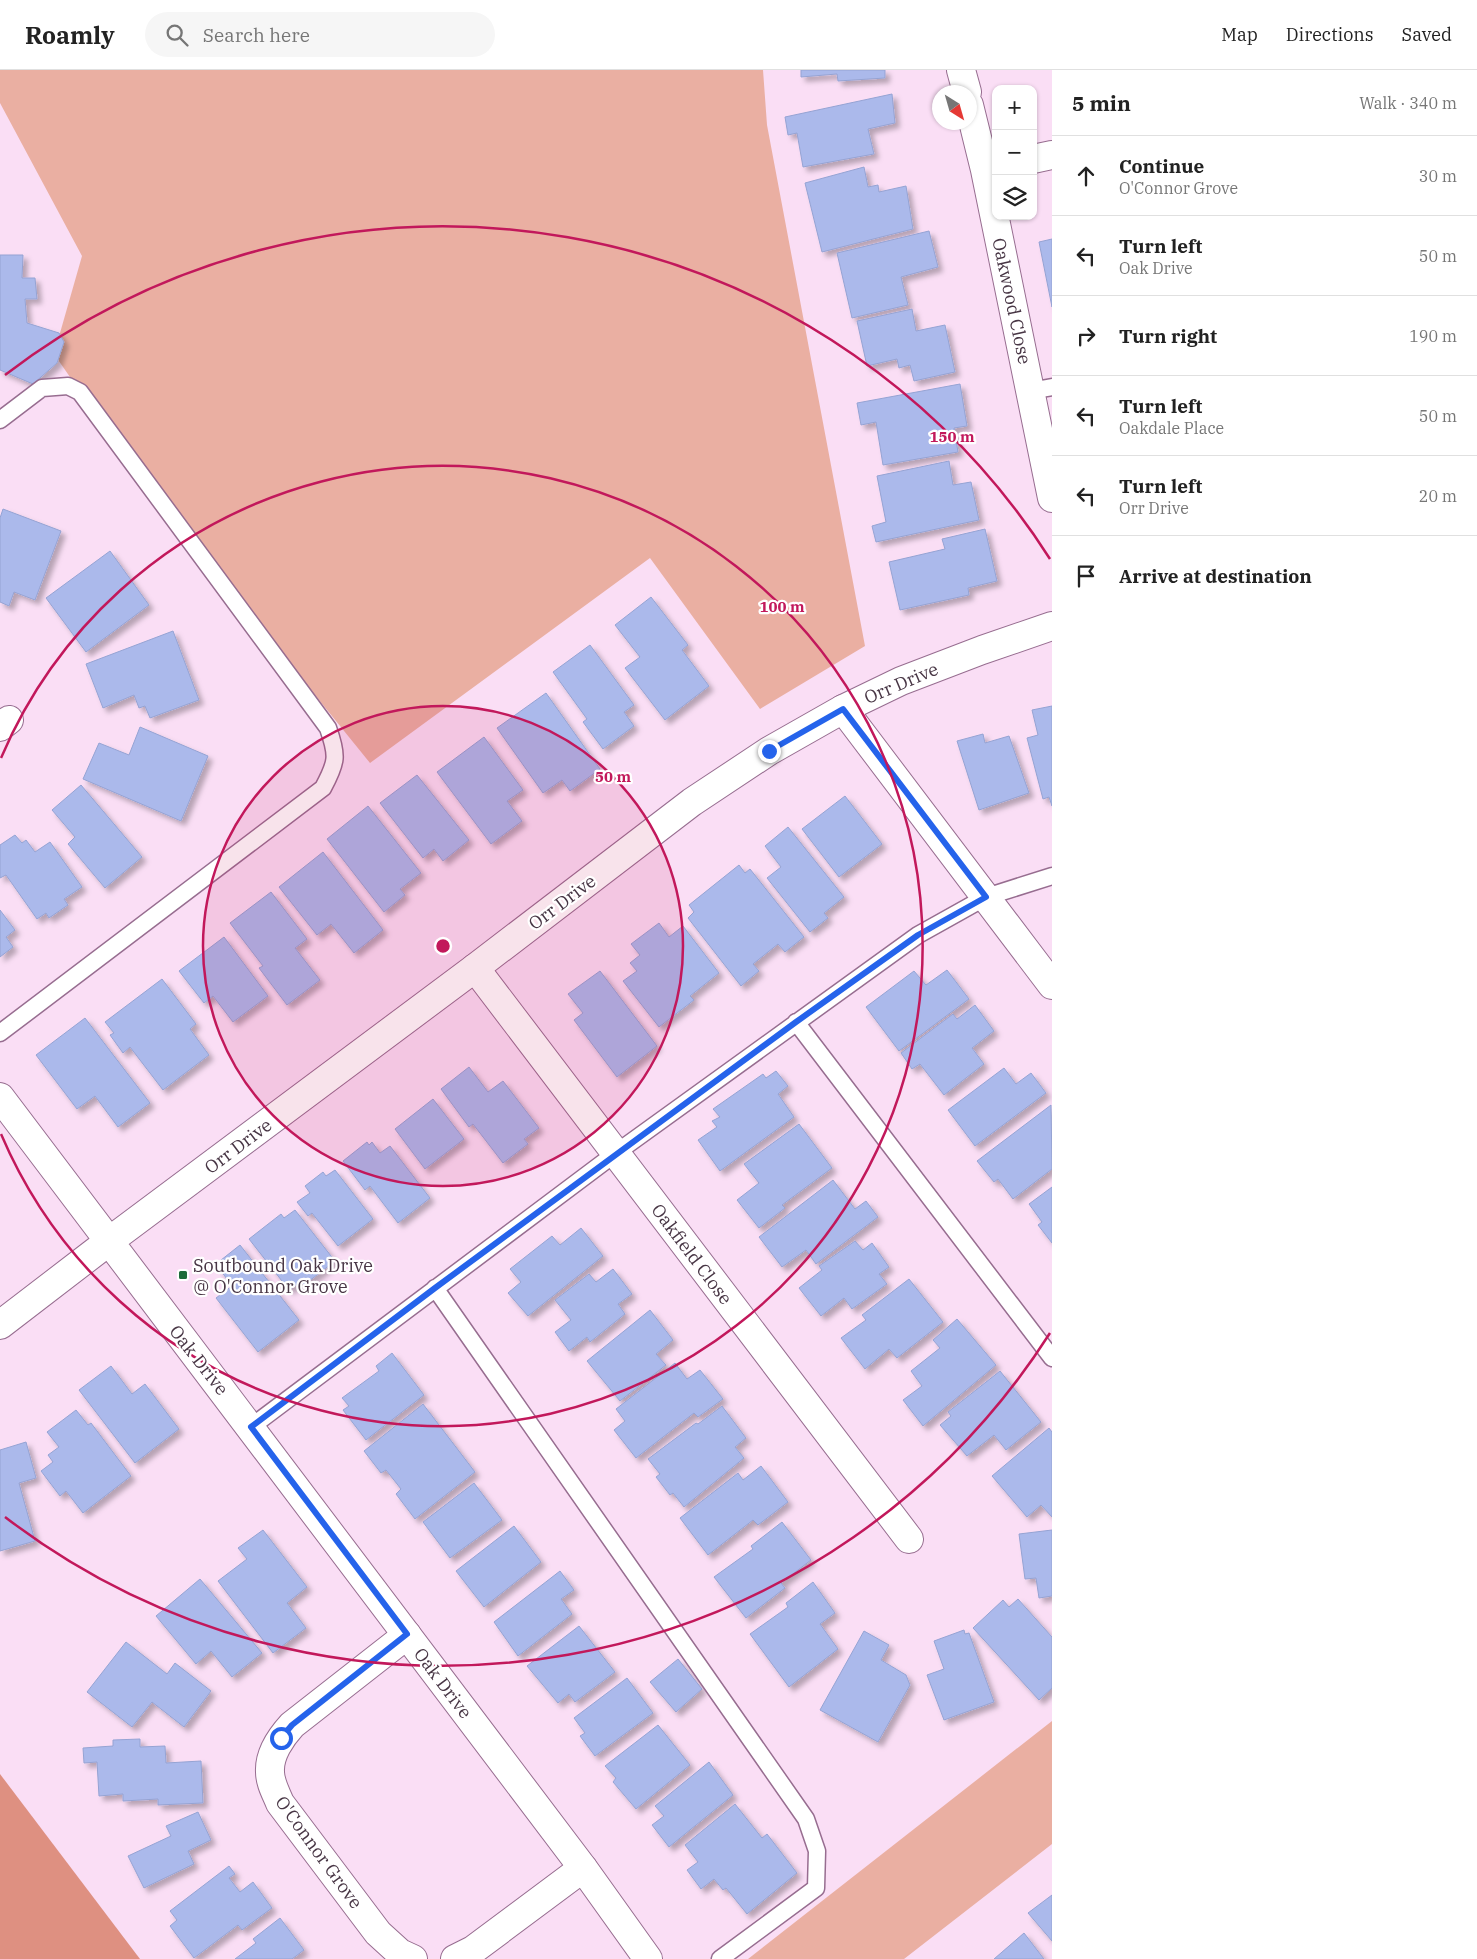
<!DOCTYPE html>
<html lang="en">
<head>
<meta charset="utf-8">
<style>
  body { margin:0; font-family:"IBM Plex Serif",serif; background:#f6f6f6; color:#222 }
  .controls { position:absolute; right:15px; top:15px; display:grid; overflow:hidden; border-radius:10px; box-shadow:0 1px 4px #0004 }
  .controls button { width:45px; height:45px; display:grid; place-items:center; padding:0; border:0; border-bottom:1px solid #e0e0e0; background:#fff; color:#222; font:25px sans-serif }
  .compass { position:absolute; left:932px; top:15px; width:45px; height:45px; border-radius:50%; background:#fff; box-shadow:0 1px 4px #0004; rotate:143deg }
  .stop { position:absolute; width:15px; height:15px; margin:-11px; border:4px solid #2563eb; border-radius:50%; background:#fff }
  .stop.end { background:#2563eb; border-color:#fff; box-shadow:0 1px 5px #0008 }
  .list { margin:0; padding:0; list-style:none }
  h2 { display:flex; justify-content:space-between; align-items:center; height:65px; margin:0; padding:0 20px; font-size:21px }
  h2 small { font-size:16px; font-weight:400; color:#767676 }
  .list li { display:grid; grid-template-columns:32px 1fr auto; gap:15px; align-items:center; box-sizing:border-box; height:80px; padding:0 20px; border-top:1px solid #e0e0e0 }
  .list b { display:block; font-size:19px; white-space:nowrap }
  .list p { margin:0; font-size:16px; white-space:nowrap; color:#767676 }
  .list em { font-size:16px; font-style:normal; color:#767676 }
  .icon { flex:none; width:28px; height:28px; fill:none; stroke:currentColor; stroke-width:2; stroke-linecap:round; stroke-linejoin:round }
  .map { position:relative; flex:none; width:1052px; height:1889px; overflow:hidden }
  header { display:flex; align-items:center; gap:30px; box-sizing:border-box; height:70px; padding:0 25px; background:#fff; border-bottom:1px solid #e0e0e0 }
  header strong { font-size:24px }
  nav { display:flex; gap:28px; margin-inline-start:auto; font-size:18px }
  .search { width:350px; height:45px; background:#f6f6f6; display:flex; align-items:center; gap:12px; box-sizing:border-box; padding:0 18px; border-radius:28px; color:#767676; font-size:19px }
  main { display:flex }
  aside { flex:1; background:#fff }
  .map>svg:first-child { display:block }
  .green { fill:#eaafa2 }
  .forest { fill:#de9081 }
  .building { fill:#abb9eb; stroke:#95a3d3; filter:url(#shadow) }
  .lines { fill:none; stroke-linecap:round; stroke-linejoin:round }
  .service-casing { stroke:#976d90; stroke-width:19 }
  .minor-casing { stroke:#976d90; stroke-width:30 }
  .tertiary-casing { stroke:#976d90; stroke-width:30 }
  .service { stroke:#fff; stroke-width:16 }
  .minor { stroke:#fff; stroke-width:28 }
  .tertiary { stroke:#fff; stroke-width:28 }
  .route { stroke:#2563eb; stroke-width:6 }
  .ring { fill:none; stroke:#c2185b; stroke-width:2.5 }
  .poi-dot { fill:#1d6b3a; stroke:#fff; stroke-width:2 }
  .labels { text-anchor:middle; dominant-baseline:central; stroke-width:4.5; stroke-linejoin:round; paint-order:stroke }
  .street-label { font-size:18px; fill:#483645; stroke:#fff }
  .poi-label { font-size:18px; fill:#483645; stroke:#fff; text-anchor:start }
  .centre { fill:#c2185b; stroke:#fff; stroke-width:2.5 }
  .ring-label { font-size:15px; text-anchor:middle; font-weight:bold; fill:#c2185b; stroke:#fff; stroke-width:4.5; stroke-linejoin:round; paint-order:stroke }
</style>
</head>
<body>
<header>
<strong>Roamly</strong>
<div class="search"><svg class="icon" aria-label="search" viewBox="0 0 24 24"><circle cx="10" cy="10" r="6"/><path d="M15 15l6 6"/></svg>Search here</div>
<nav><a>Map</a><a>Directions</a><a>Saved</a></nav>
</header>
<main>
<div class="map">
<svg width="1052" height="1889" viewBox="0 0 1052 1889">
  <defs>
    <filter id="shadow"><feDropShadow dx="4.5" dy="4.5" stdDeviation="2.5" flood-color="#0004"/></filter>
  </defs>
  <rect width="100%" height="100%" fill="#fadef5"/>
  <path class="green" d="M0,0H763L767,55L865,576L760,639L650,488L370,693L145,415L54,284L82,186L0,33Z
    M1052,1651V1774L904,1889H748Z"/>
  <path class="forest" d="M0,1704L140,1889H0Z"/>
  <path class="building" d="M801,0H885V8L838,11L837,4L801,7Z
    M892,24L895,53L868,59L874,84L803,97L797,63L788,65L785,47Z
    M864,97L868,117L878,115L879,122L906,116L913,159L822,182L805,113Z
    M929,161L938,197L901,207L908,235L852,248L837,183Z
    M1052,169V237L1039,172Z
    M0,185H23L22,208H35L37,229H25L27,253L59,263L64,272L57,293L33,314L0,300Z
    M912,239L916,261L945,255L955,302L914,311L910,295L899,298L897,289L867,296L857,251Z
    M960,314L967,356L954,358L958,382L883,395L876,352L861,355L857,333Z
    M949,391L953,415L971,412L979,450L876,472L872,456L886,452L877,406Z
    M3,439L61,461L35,530L14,522L9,536L0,532V448Z
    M985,459L997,511L968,518L969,525L900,540L889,492L945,479L942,469Z
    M110,481L149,535L86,582L46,528Z
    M651,527L688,575L682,580L709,616L665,650L625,598L640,587L615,555Z
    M173,561L199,630L150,648L145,636L139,638L134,625L103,638L86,594Z
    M590,575L634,635L624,642L634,656L603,679L583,652L587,649L553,602Z
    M546,623L600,699L570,721L562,710L543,723L497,658Z
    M1052,636V736L1049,727L1043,729L1027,668L1038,665L1032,640Z
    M140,657L208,686L181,751L83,709L99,673L129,685Z
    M983,664L985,673L1009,666L1029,723L979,740L957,671Z
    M484,667L523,720L507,731L522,751L491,774L437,702Z
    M417,705L469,770L443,791L434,779L423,788L380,733Z
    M81,715L142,787L105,818L68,774L75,767L52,740Z
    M845,726L882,774L839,807L802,759Z
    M368,736L421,803L400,819L405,825L384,842L327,769Z
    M788,757L844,827L824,843L828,848L810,862L767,808L781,797L765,776Z
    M15,765L22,773L26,770L35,782L50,772L82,817L64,829L68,835L49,848L46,843L37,849L6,805L0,808V775Z
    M323,782L383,860L354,883L331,854L317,865L279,817Z
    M739,795L745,803L750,799L804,867L785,882L778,874L753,894L759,901L741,916L688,848L694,842L689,835Z
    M271,822L307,869L295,878L320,910L287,935L259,898L263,896L230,853Z
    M0,840L15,860L6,867L13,877L0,887Z
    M659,853L669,867L683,856L719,903L690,926L694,930L659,957L623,911L637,901L630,893L640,885L631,874Z
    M224,867L268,926L233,952L213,926L204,933L179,901Z
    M947,900L969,929L899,981L866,937L914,901L926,915Z
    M600,901L657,976L617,1007L574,950L583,943L568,924Z
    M162,909L196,954L190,959L209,985L163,1020L130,977L123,983L110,965L114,963L105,952Z
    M975,935L994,961L972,978L984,994L944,1025L920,994L912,999L901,983L953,944L957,949Z
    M85,948L150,1033L118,1057L95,1026L77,1039L36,985Z
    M469,997L488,1022L503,1011L539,1058L524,1069L528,1074L503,1093L473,1054L469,1057L441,1019Z
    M1004,998L1016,1014L1031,1003L1046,1023L975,1076L948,1040Z
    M776,1001L788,1016L778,1024L794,1047L720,1101L698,1070L717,1057L712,1051L720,1047L713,1039L763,1004L766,1008Z
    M433,1029L464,1069L425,1099L395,1059Z
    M1051,1035L1052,1099L1013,1129L998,1109L994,1112L977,1091Z
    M799,1054L832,1098L782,1135L785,1138L759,1158L737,1130L759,1113L744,1094Z
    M367,1072L369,1075L372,1072L380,1083L390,1076L430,1128L398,1153L370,1116L365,1120L343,1091Z
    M335,1100L373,1149L338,1176L312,1143L308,1146L297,1132L310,1123L305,1116L323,1102L326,1106Z
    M833,1110L855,1139L866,1131L878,1147L816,1194L806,1180L782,1197L759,1167Z
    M1052,1117V1173L1038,1155L1042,1152L1029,1134Z
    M295,1140L335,1191L304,1215L301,1211L289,1220L249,1169L281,1144L284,1148Z
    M581,1158L603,1186L528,1246L508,1223L521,1212L510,1199L552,1166L560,1175Z
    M855,1171L863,1180L872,1173L889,1197L879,1204L887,1214L852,1239L844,1228L821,1246L799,1218L822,1200L819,1196Z
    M240,1175L299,1250L258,1282L216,1228L232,1216L216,1194Z
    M613,1199L632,1224L618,1234L625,1244L590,1272L587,1267L569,1281L555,1262L571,1250L555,1230L589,1204L596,1212Z
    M909,1209L943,1252L897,1288L889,1279L865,1299L841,1268L866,1250L862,1245Z
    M650,1240L673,1270L656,1284L666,1295L620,1331L587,1291Z
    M957,1249L996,1295L923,1356L903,1330L922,1316L911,1301L940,1278L933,1270Z
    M392,1283L424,1325L366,1370L343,1340L349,1336L342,1328L379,1301L376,1296Z
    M675,1293L687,1309L700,1300L723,1329L698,1347L694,1343L636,1388L614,1360L625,1351L616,1339Z
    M111,1296L132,1324L145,1314L179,1359L135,1393L79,1320Z
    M1000,1301L1041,1352L1006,1380L994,1365L967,1386L940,1355L951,1346L948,1342Z
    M423,1334L475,1402L415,1449L396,1424L401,1419L386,1400L381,1403L364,1381Z
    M722,1336L746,1368L735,1377L744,1388L684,1437L673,1423L670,1425L656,1407L660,1404L648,1389L696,1353L698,1354Z
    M76,1340L88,1355L91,1353L131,1406L83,1443L66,1421L60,1426L41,1401L53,1392L48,1385L59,1377L47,1362Z
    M1049,1358L1052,1362V1447L1041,1435L1027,1447L992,1406Z
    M26,1372L36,1408L19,1413L35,1471L0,1481V1380Z
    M761,1396L788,1432L758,1455L753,1450L708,1485L680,1448L738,1403L743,1410Z
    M474,1413L502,1450L450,1488L423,1452Z
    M782,1452L811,1490L781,1513L785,1518L746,1548L714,1507L753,1479L751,1476Z
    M514,1456L541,1492L484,1537L456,1501Z
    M263,1460L307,1517L287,1533L306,1558L273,1583L218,1511L247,1489L238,1478Z
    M1052,1460V1526L1039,1528L1036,1508L1025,1509L1019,1464Z
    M560,1501L574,1520L561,1529L572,1544L518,1586L494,1552Z
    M200,1509L262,1583L232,1607L211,1581L196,1594L156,1546Z
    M813,1512L835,1543L820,1554L838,1579L789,1617L750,1564L788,1537L786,1533Z
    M1018,1529L1052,1567V1618L1039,1630L973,1558L1003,1530L1009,1537Z
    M579,1556L615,1602L575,1632L569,1624L558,1633L527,1596Z
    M964,1560L965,1564L969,1563L994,1632L944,1650L927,1605L944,1599L934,1571Z
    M864,1561L889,1575L881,1590L906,1605L910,1615L878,1672L820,1640Z
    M126,1572L167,1604L175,1593L211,1621L184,1657L152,1632L132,1657L87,1622Z
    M678,1589L702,1619L676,1642L650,1612Z
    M627,1608L653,1643L595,1686L580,1666L585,1663L574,1648Z
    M658,1655L690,1695L636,1739L613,1712L616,1708L605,1696Z
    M140,1669V1677L165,1676L166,1693L201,1691L203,1733L158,1735V1729L123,1731V1724L99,1726L97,1692L84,1693L83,1678L113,1676V1670Z
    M709,1692L733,1725L669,1777L652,1755L664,1746L655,1736Z
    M735,1734L762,1768L767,1764L797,1803L747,1844L726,1818L723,1820L714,1809L701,1819L687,1800L698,1792L685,1775Z
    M198,1742L211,1770L188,1781L194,1794L144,1818L128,1786L171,1766L166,1756Z
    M229,1796L235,1804L229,1808L240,1822L253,1812L272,1838L242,1860L238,1855L194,1888L170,1856L177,1850L170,1841Z
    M1052,1825V1871L1028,1843Z
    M280,1848L304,1880L292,1889H235L256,1873L253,1869Z
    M1024,1863L1044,1889H994Z"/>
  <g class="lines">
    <g class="service-casing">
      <path id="service" d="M1030,321L1052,317
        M0,350L42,318L68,316L80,322L328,658C338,686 337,692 323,718L0,963
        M796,952L1052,1288
        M435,1218L806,1749L817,1781L816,1818L720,1889
        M251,1357L616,1083L918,865L986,827L1052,806"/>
    </g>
    <g class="minor-casing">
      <path id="minor" d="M961,0L967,22
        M969,35L985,100L1052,428
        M1033,89L1052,85
        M843,639L1052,915
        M0,657L9,650
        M475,898L909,1469
        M0,1255L108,1172
        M407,1565L292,1655C281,1667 269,1685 270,1702C270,1713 276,1723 280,1733L378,1863L400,1883L413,1889
        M455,1889L473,1880L583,1798"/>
    </g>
    <g class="tertiary-casing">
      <path id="tertiary" d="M0,1027L583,1798L648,1889
        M108,1172L475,898L692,732L769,681L843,639L901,611L982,580L1052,556"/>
    </g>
    <use href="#service" class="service"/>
    <use href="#minor" class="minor"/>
    <use href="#tertiary" class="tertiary"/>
  </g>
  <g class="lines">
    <path class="route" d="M281,1668L292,1655L407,1564L251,1357L435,1218L796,952L918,865L986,827L843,639L769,681"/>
  </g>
  <circle cx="443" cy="876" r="240" fill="#c2185b" fill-opacity=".12"/>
  <g class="ring">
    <circle cx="443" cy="876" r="240"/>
    <path d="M1 688A480 480 0 1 1 1 1064"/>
    <path d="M1050 1263A720 720 0 0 1 5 1447M5 305A720 720 0 0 1 1050 489"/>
  </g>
  <rect class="poi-dot" x="178" y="1200" width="10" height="10" rx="2.5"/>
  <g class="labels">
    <g class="street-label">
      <text transform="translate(1012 231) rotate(78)">Oakwood Close</text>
      <text transform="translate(901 613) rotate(-23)">Orr Drive</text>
      <text transform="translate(562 832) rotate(-37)">Orr Drive</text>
      <text transform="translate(238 1076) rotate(-37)">Orr Drive</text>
      <text transform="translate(692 1184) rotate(53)">Oakfield Close</text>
      <text transform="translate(199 1290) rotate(52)">Oak Drive</text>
      <text transform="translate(443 1613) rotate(53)">Oak Drive</text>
      <text transform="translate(319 1782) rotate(54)">O'Connor Grove</text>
    </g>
    <g class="poi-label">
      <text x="193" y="1195">Soutbound Oak Drive<tspan x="193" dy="21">@ O'Connor Grove</tspan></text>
    </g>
  </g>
  <circle cx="443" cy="876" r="8" class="centre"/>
  <g class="ring-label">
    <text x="952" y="372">150 m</text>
    <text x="782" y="542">100 m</text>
    <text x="613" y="712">50 m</text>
  </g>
</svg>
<div class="controls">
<button>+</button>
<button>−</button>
<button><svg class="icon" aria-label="layers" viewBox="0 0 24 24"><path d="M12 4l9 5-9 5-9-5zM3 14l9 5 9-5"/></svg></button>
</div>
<svg class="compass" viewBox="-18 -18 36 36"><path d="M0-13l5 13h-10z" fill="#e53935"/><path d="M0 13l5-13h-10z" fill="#767676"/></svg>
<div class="stop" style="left:281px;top:1668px"></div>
<div class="stop end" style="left:769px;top:681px"></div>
</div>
<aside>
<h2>5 min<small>Walk · 340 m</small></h2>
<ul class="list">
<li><svg class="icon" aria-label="ahead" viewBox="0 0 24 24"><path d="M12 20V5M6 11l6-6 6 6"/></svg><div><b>Continue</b><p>O'Connor Grove</p></div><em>30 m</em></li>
<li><svg class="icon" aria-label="left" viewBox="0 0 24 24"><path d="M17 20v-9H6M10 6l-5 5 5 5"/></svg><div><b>Turn left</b><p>Oak Drive</p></div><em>50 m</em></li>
<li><svg class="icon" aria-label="right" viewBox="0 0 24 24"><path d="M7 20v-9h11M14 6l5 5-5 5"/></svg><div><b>Turn right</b></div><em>190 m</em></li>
<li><svg class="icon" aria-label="left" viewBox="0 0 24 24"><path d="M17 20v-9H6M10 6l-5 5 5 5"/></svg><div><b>Turn left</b><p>Oakdale Place</p></div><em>50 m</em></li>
<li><svg class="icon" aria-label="left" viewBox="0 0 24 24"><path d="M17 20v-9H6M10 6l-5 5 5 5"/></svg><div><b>Turn left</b><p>Orr Drive</p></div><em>20 m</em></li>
<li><svg class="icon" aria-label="arrive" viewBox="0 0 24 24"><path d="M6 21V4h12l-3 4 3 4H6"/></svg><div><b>Arrive at destination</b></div></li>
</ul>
</aside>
</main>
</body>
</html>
